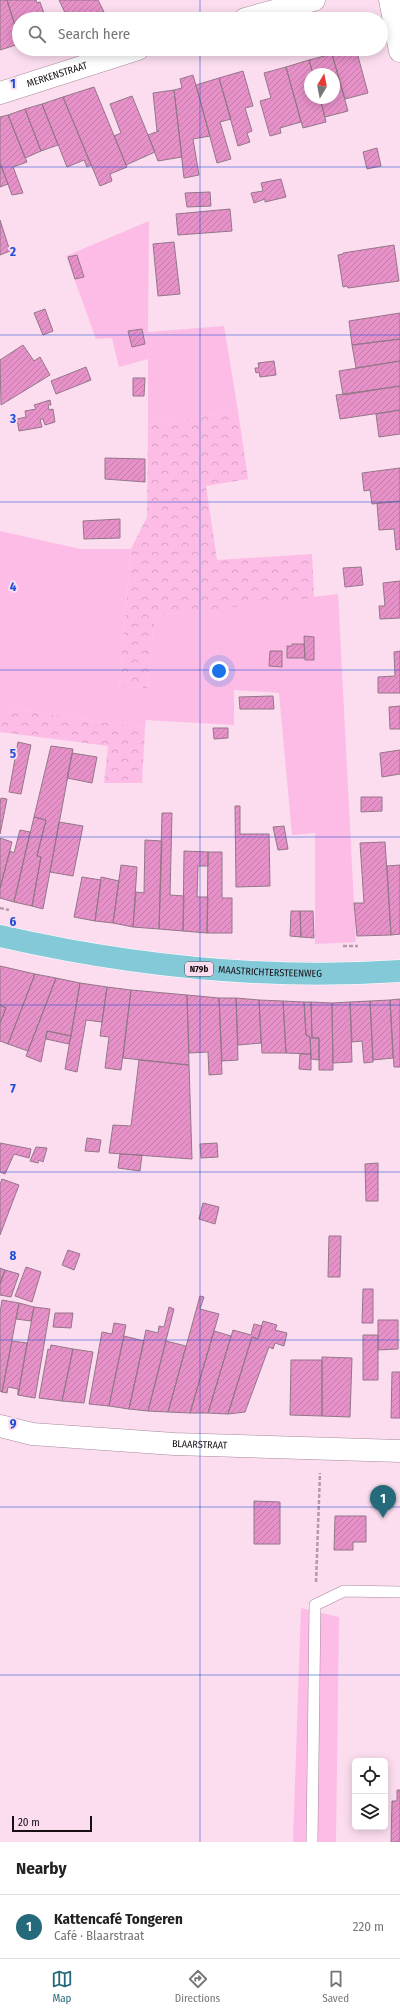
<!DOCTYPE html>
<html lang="en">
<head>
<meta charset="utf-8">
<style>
  body { margin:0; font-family:"Fira Sans Condensed",sans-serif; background:#f6f6f6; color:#222 }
  .controls { position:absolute; right:12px; bottom:12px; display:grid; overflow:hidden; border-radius:6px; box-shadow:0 2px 10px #0003 }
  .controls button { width:36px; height:36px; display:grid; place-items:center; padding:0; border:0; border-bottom:1px solid #e0e0e0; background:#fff; color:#222; font:20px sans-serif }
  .compass { position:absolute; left:304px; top:68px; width:36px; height:36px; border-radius:50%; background:#fff; box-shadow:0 2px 10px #0003; rotate:10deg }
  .scale { position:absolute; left:12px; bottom:10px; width:80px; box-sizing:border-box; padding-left:4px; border:2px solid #180e14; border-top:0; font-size:11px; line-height:14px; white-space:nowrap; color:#180e14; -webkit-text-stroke:3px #fbddef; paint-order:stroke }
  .you { position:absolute; left:219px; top:671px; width:14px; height:14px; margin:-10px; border:3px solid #fff; border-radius:50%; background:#1a73e8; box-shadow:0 0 0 6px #1a73e833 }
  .badge { display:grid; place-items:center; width:26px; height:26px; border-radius:50%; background:#256a7a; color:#fff; font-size:13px; font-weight:700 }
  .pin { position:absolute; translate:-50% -33px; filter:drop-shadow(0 1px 2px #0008) }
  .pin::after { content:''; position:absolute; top:21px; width:14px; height:12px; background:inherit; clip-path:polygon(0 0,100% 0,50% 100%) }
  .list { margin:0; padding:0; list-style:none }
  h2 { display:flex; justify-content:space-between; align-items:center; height:52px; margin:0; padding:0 16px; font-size:17px }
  h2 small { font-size:13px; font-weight:400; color:#767676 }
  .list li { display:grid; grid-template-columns:26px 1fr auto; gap:12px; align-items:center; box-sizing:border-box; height:64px; padding:0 16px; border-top:1px solid #e0e0e0 }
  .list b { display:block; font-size:15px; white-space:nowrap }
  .list p { margin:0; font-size:13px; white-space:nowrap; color:#767676 }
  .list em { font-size:13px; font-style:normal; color:#767676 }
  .icon { flex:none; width:22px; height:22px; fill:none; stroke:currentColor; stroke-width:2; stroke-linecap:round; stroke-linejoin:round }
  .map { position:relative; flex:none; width:400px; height:1842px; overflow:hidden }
  .search { position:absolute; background:#fff; box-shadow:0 2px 10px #0003; left:12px; right:12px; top:12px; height:44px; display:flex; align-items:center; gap:10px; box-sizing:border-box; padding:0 14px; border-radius:22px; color:#767676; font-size:15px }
  .sheet { height:116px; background:#fff }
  nav { display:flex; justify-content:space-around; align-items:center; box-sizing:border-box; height:56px; border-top:1px solid #e0e0e0; background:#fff; font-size:11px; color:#767676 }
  nav a { display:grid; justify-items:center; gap:2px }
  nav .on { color:#256a7a }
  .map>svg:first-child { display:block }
  .grass { fill:#fcbce5 }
  .forest { fill:url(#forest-crowns) }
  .building { fill:url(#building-hatch); stroke:#927788 }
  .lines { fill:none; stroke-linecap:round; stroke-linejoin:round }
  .service-casing { stroke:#a5899a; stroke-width:12 }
  .minor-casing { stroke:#a5899a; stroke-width:23 }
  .primary-casing { stroke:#fff; stroke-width:23 }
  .path { stroke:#b29aa8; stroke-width:2.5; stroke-dasharray:4 2; stroke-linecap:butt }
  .service { stroke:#fff; stroke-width:11 }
  .minor { stroke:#fff; stroke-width:22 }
  .primary { stroke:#83c9d8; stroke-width:22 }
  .grid { fill:none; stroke:#1d4ed8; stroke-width:1; stroke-opacity:0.55 }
  .labels { text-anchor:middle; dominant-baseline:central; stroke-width:4; stroke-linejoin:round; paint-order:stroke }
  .shield { fill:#fbddef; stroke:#5c4c56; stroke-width:1 }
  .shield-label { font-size:9px; font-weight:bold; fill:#180e14 }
  .street-label { font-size:10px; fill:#180e14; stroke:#fbddef }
  .grid-label { font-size:13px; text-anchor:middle; font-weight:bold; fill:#1d4ed8; stroke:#fbddef; stroke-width:4; stroke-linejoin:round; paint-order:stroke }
</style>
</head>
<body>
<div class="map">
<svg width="400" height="1842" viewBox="0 0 400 1842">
  <defs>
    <pattern id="forest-crowns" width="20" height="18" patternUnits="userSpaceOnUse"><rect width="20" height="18" fill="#fcbce5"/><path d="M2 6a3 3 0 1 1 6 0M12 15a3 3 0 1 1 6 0" fill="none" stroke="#d7a0c4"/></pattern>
    <pattern id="building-hatch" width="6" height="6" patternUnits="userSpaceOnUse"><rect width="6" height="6" fill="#e791c9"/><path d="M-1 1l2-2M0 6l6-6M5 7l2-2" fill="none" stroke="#c57cac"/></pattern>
  </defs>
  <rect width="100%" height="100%" fill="#fbddef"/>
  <path class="grass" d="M149,221L148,332L224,326L238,411L148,425V359L119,367L112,338L96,339L66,256Z
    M0,531L80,549H131L119,687L147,688L155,616L338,594L356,942L315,944V833L292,835L279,693L234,690V725L146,720L145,728L0,707Z
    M301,1608L339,1617L336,1842H293Z"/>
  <path class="forest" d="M238,411L248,479L206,486L217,560L312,554L314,598L155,616L147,688L119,687L131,549L147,517L148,425Z
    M0,707L145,728L142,783H104L108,746L0,732Z"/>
  <path class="building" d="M0,0H7L19,38V44L0,50Z
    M7,0H36L37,3L40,2L46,19H19V38Z
    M59,0H98L104,12L89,19H68Z
    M352,49H356L368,93L345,99L332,54Z
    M332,54L348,111L325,117L320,98H334V74H313L309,60Z
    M309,60L313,74H310V98H320L326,122L303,128L286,67Z
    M286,67L301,122L280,128L281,133L270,136L260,101L271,98L264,73Z
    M243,71L253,106L245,108L252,131L247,133L250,142L238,146L219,78Z
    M193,75L210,136L193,139L199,175L184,178L174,90L182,88L180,79Z
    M219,78L231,119L220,122L231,159L217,163L196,85Z
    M94,87L127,167L110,174L112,181L100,186L63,97Z
    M174,90L182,157L158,161L148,135L159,131H157L153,93Z
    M132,96L155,152L126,165L114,136L121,133L110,104Z
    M63,97L91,165L87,167L84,160L67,167L42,104Z
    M42,104L58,145L41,151L25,109Z
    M25,109L41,151L25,158L8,115Z
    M8,115L27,162L13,167L23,193L12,195L0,163V117Z
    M377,148L381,166L367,169L363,152Z
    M0,163L8,184L0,187Z
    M281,179L286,197L265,202V199L254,203L251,193L263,191L261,183Z
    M210,192L211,206L187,207L185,193Z
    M230,209L232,231L178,235L176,214Z
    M0,220L10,251L0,255Z
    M174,242L180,294L158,296L153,244Z
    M394,245L399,281L348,288L347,286L343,287L338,255L343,254V253Z
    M77,255L84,277L75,279L68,257Z
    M45,309L53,331L43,335L34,313Z
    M400,313V339L352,345L349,321Z
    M142,329L145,344L132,347L128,331Z
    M400,339V361L356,368L352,345Z
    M23,345L34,361L40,357L50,375L1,405L0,360Z
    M274,361L276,375L260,377L259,372L256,373L255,368H259L258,363Z
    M400,361V386L343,395L339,371Z
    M86,367L91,380L56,394L51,381Z
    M133,378H145L144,396H133Z
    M400,386V410L340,419L336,395Z
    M50,400L51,405H48L49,410L53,409L55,422L45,425L43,419H40L42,427L19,431L17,419L26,417L25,411L36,409L34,405Z
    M400,410V434L379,437L376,414Z
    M105,458L145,459V482L105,479Z
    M400,468V501L372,504L370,490L364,491L362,473Z
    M400,501V549L396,550L394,529L379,530L377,503Z
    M120,519V538L84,539L83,521Z
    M361,567L363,585L345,587L343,568Z
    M400,581V618L380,619L379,606H385L383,583Z
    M304,636L314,637V660H305Z
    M292,644H304L305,658H287V646H292Z
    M270,651H282V667L269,666Z
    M400,651V693H378V677L395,676L394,652Z
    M273,696L274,709H240L239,697Z
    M400,706V729H390L389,707Z
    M213,728H228V738L214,739Z
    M18,742L31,745L21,794L9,792Z
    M51,746L73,749L43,909L32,906L41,857L37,856L46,820L34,817Z
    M400,750V774L382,777L380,753Z
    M72,753L97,757L92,783L67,778Z
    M361,797H382V811L361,812Z
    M1,798L7,799L0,834V803Z
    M235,806H240V834H269L270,886L236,887Z
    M162,813H172L170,895L184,896L183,931L159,929Z
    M34,817L46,820L37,856L41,857L32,906L14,902Z
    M59,822L83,826L73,876L50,872Z
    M284,826L288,849L278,850L273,827Z
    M20,830L30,832L14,902L0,898V888L10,851L14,853Z
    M0,838L12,842L0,888Z
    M145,840L162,841L159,929L133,927L136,892L144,893Z
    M385,842L391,935L357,936L354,903H364L360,843Z
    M184,851L208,852V866H198L197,897H208L207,933L183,931Z
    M208,852H222V898H232V933H207Z
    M121,865L137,867L133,927L113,923Z
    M400,865V934L391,935L387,866Z
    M82,877L101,880L95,921L74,917Z
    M101,877L119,881L113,923L95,921Z
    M291,911H300L301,937L290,936Z
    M300,911H313L314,938L301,937Z
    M0,966L35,974L8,1044L0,1041V1023L6,1008L0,1005Z
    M35,974L56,978L28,1051L8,1044Z
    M56,978L80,983L71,1036L47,1031L41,1062L26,1056Z
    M80,983L107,987L102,1022L86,1020L77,1072L65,1069Z
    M107,987L131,990L121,1070L105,1068L109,1037L100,1036Z
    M131,990L187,995L189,1065L123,1058Z
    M187,995L219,998L222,1074L209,1075L208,1052L189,1053Z
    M219,998H236L238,1060L222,1061Z
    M236,998L259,1000L261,1043L238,1045Z
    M400,999V1067H394L390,1000Z
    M259,1000L283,1001L286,1053H262Z
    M390,1000L393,1058L373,1060L370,1001Z
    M283,1001L304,1002L306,1035L310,1037L311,1054L286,1053Z
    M370,1001L373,1062L364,1063L362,1041L352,1042L350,1002Z
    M304,1002H311L312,1038H319V1060L311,1059L310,1037L306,1035Z
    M311,1002L332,1003L333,1070H319V1038H312Z
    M350,1002L352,1062L333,1063L332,1003Z
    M0,1005L6,1008L0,1023Z
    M47,1031L71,1036L69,1044L46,1039Z
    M300,1054H311V1070L299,1069Z
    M139,1060L189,1065L192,1159L109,1153L113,1125L131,1126Z
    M87,1138L101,1140L99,1152L85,1151Z
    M0,1143L31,1149L29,1158L14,1154L5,1174L0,1172Z
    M217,1143L218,1157L201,1158L200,1144Z
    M36,1147L47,1148L43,1162L39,1160L38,1163L30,1161Z
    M120,1154L142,1155L140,1171L118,1168Z
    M378,1163V1201H366L365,1164Z
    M2,1179L19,1185L0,1235V1184Z
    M203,1203L219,1207L215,1224L199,1219Z
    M329,1236H341L340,1277H328Z
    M68,1250L80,1254L74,1270L62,1265Z
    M26,1267L41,1272L32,1302L15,1296Z
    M0,1268L5,1270L0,1284Z
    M5,1270L19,1274L11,1297L0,1295V1284Z
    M363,1289H373V1323H362Z
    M200,1296L204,1297L200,1309L219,1314L190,1413L168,1412Z
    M2,1300L19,1303L2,1392L0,1391V1313Z
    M19,1303L34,1307L31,1321L16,1319Z
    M34,1307L50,1309L35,1398L18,1395Z
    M169,1307L174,1309L148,1411L129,1409L146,1330L158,1333L159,1326L164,1327Z
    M55,1313H73L71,1328L53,1327Z
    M378,1320H398V1349L378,1350Z
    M263,1321L277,1325L275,1330L287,1333L284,1346L275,1343L273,1349L269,1347L245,1412L228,1414L252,1337L258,1339Z
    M114,1323L126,1325L109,1406L89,1404L102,1332L112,1334Z
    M254,1324L262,1326L258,1339L252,1337L228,1414L208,1413L233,1330L251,1335Z
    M214,1331L231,1336L208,1413H190Z
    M363,1335H378V1380H363Z
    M124,1336L144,1341L129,1409L109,1406Z
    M12,1341L27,1343L18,1395V1389L8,1387L7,1393L2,1392Z
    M166,1341L186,1346L168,1412L148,1411Z
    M51,1345L73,1349L62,1401L39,1398L48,1349L50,1350Z
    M73,1349L93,1352L84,1403L62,1401Z
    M322,1357L352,1358L350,1417L322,1416Z
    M291,1360H322V1416L290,1415Z
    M392,1372H400V1418H391Z
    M254,1501L280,1502V1544H254Z
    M335,1516H366V1542H353V1550H334Z
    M397,1790H400V1842H391L392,1801H397Z"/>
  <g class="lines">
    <g class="service-casing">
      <path id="service" d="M312,1842L315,1605L344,1591L400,1592"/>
    </g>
    <g class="minor-casing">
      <g id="minor">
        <path d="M390,0L400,51"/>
        <path d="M245,19L314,0"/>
        <path id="s1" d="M0,93L138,49"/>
        <path id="s2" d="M0,1426L32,1434L174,1444L400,1451"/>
      </g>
    </g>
    <g class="primary-casing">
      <g id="primary">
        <path id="s3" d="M0,936C131,966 265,980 400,971"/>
      </g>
    </g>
    <path class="path" d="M0,908L9,910
      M343,946H358
      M316,1582L320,1473"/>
    <use href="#service" class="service"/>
    <use href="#minor" class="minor"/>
    <use href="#primary" class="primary"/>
  </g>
  <path class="grid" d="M200,0V19M200,49V1842M0,167H400M0,335H400M0,502H400M0,670H400M0,837H400M0,1005H400M0,1172H400M0,1340H400M0,1507H400M0,1675H400"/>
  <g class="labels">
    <rect class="shield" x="185" y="962" width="28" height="14" rx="3"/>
    <g class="shield-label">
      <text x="199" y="969">N79b</text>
    </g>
    <g class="street-label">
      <text stroke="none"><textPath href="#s1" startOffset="60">MERKENSTRAAT</textPath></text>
      <text stroke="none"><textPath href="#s3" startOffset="273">MAASTRICHTERSTEENWEG</textPath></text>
      <text stroke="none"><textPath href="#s2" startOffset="201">BLAARSTRAAT</textPath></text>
    </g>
  </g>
  <g class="grid-label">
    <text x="13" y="88">1</text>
    <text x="13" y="256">2</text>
    <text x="13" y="423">3</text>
    <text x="13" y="591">4</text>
    <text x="13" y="758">5</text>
    <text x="13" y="926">6</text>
    <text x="13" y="1093">7</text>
    <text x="13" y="1260">8</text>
    <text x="13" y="1428">9</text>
  </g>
</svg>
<div class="controls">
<button><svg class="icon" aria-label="locate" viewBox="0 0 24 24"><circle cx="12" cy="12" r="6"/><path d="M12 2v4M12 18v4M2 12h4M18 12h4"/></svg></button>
<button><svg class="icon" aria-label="layers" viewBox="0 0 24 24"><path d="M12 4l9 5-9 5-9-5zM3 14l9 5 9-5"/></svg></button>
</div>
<svg class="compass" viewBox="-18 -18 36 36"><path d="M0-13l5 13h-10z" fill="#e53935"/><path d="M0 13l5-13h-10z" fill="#767676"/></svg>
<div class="scale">20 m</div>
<div class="you"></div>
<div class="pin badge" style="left:383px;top:1518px">1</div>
<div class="search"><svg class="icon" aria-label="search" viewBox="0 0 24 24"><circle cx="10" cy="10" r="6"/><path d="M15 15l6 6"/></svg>Search here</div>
</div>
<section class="sheet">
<h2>Nearby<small></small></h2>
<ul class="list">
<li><span class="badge">1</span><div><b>Kattencafé Tongeren</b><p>Café · Blaarstraat</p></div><em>220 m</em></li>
</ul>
</section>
<nav>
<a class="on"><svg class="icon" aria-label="map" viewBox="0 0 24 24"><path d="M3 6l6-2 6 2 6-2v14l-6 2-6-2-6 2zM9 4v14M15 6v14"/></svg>Map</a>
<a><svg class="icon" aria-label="directions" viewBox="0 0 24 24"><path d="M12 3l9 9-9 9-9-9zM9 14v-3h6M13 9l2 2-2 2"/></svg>Directions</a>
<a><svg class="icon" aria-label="saved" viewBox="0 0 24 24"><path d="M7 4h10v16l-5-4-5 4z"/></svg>Saved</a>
</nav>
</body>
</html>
